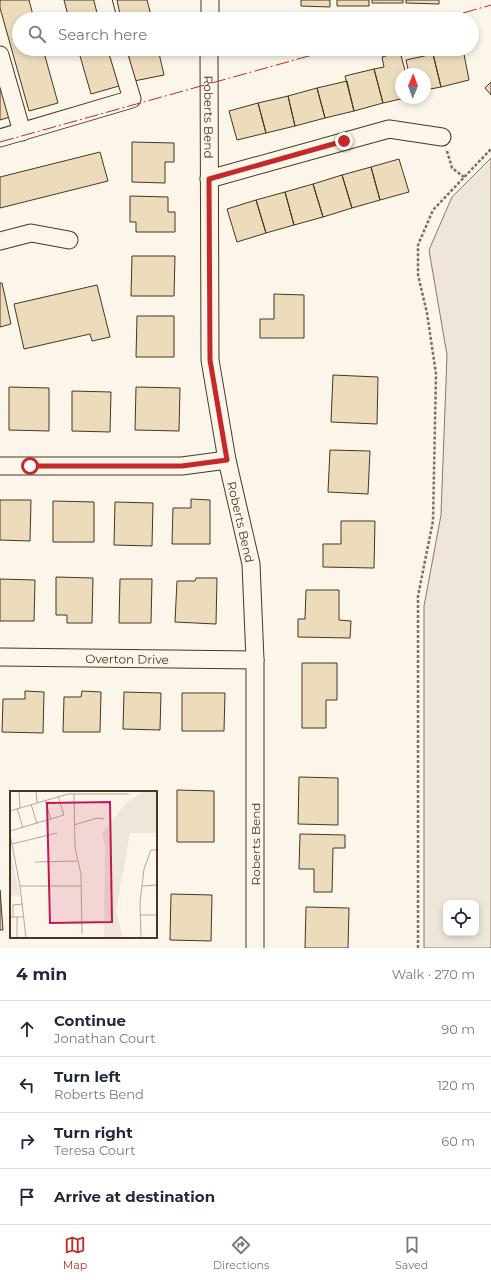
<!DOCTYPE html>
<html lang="en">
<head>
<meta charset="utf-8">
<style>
  body { margin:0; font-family:Montserrat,sans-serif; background:#f2f2f3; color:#1f2937 }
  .controls { position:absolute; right:12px; bottom:12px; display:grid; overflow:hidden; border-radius:8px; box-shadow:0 2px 6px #0003 }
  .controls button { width:36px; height:36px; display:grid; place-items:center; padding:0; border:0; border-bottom:1px solid #e0e1e3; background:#fff; color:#1f2937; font:20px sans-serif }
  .compass { position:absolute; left:395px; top:68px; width:36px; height:36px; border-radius:50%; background:#fff; box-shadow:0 2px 6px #0003; rotate:1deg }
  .stop { position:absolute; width:12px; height:12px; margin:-9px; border:3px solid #c62828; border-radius:50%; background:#fff }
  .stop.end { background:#c62828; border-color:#fff; box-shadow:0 1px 4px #0008 }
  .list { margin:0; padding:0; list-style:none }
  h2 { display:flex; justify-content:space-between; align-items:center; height:52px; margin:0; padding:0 16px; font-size:17px }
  h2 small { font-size:13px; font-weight:400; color:#747a83 }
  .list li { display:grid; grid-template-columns:26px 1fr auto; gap:12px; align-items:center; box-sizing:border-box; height:56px; padding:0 16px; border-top:1px solid #e0e1e3 }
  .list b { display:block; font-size:15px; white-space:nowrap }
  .list p { margin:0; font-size:13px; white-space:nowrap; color:#747a83 }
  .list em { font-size:13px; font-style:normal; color:#747a83 }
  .icon { flex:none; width:22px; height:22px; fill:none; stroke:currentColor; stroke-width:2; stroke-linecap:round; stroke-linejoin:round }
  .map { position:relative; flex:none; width:491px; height:948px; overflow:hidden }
  .search { position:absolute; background:#fff; box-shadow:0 2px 6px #0003; left:12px; right:12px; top:12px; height:44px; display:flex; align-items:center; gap:10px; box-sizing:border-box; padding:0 14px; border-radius:22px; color:#747a83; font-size:15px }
  .sheet { height:276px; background:#fff }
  nav { display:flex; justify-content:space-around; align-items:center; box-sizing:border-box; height:56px; border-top:1px solid #e0e1e3; background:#fff; font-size:11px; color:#747a83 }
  nav a { display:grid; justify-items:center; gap:2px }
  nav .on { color:#c62828 }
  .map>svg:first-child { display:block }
  .green { fill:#ede6d9; stroke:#887966; fill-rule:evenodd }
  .building { fill:#ecdcbc; stroke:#4a3520 }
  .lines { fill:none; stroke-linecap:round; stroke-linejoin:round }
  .minor-casing { stroke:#4a3520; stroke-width:19 }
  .path { stroke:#7f6f5c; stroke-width:2.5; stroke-dasharray:3 2; stroke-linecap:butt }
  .minor { stroke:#fbf6e9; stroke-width:17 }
  .power { stroke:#c62828; stroke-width:1; stroke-dasharray:14 3 2 3; stroke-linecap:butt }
  .route { stroke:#c62828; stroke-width:5 }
  .labels { text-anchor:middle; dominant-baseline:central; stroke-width:3; stroke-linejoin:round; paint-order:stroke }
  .street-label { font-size:12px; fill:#4a3520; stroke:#fbf6e9 }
  .inset-road { fill:none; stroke:#b4a999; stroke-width:1 }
  .view { fill:#c2185b; fill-opacity:0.15; stroke:#c2185b; stroke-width:2 }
  .inset-edge { fill:none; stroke:#4a3520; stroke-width:2 }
</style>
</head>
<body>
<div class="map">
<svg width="491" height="948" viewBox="0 0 491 948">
  <rect width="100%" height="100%" fill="#fbf6e9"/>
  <path class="green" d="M491,158V948H424V606L441,515L447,355L429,250L452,197ZM446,903H476V933H446Z"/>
  <path class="building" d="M0,0H29L34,19H19V49H43L58,103L29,111L0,8Z
    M64,0H95L100,19H69Z
    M117,0H147L152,19H121Z
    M301,0H330V7L301,6Z
    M337,0H369V6H337Z
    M372,0H403V3H372Z
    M406,0H439V4L406,3Z
    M78,49H109L119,86L91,94Z
    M127,49H158L164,75L134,81Z
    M435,49H463L469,80L441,87L433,54H436Z
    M400,52L406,74H401V98H405L383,103L374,69L384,67L382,57Z
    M433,54L441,87L425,90V74H409L406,60Z
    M374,69L383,103L354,111L345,76Z
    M0,80L10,117L0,120Z
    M347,81L354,111L325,118L317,88Z
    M491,82V95L485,88Z
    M317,88L325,118L295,126L288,96Z
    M288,96L295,126L266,133L258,103Z
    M258,103L266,133L237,140L229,111Z
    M132,142L174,143V162H165V183L132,182Z
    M100,152L108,181L0,208V177Z
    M399,159L409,192L380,200L371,167Z
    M371,167L380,200L352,208L342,175Z
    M342,175L352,208L323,217L313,184Z
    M313,184L323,217L294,225L285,192Z
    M285,192L294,225L266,233L256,200Z
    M130,196L168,197V212H175V232H136V222H130Z
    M256,200L266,233L237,242L227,209Z
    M132,256H175L174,296H131Z
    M0,283H2L11,324L0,327Z
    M97,285L110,337L92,341L90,334L24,349L14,304Z
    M274,294L304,295V338H260V319H274Z
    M137,316H174V357H136Z
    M333,375L378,377L377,424L331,422Z
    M9,387L49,388V431L9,430Z
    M136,387L180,388L179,431L135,430Z
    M72,391L111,392L110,432L72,431Z
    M330,450L370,451L368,494L328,492Z
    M191,499L210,500V544H172L173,508H191Z
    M0,500H31L30,541L0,540Z
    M53,501L94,502V542H53Z
    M115,502L153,503L152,546L114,545Z
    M341,521H375L374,568L323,567V544H341Z
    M56,577L93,578L92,623H67V615H56Z
    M196,578H217L216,624L175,622L177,581H195Z
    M0,579L35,580L34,621H0Z
    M120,579H152L151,623H119Z
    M306,590H339V620L351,621L350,638L298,637V619H305Z
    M302,663H337V700H326V728H302Z
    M25,691L44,692L43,733L2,732L3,699H25Z
    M82,691L101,692L100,732H63L64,697H81Z
    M124,692L161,693L160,730L123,729Z
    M182,693H225L224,731H182Z
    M299,777L338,778V825L298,824Z
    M177,790L214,791V842H177Z
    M300,834L345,835V848H333L332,892H314V869H299Z
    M0,890L3,930H0Z
    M171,894L212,895L211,941L170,940Z
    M306,907L349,908L348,948H305Z"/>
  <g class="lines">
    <g class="minor-casing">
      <g id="minor">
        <path d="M103,0L108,19"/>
        <path d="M210,19V0"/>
        <path id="s1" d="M209,49L210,360L227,460L251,564L255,660V948"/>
        <path d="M0,55L22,132"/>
        <path d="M0,138L132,99L117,49"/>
        <path d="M209,179L389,129L442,137"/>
        <path d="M0,241L31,233L69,240"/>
        <path d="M0,466H182L227,460"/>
        <path id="s2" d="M0,657L255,660"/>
      </g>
    </g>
    <path class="path" d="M447,151L452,168L464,177
      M418,948V596L433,521L436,374L427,313L418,275V245L433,210L491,149"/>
    <use href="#minor" class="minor"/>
    <path class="power" d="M442,19L491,5
      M0,142L334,49"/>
  </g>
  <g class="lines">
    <path class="route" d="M30,466H182L227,460L210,360L209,179L344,141"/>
  </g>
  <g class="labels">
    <g class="street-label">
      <text stroke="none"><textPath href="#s1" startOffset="68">Roberts Bend</textPath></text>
      <text stroke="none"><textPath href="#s1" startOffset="476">Roberts Bend</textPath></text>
      <text stroke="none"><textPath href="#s2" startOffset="127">Overton Drive</textPath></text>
      <text transform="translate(255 844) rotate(-90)">Roberts Bend</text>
    </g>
  </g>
  <g transform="translate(10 791)">
    <rect width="147" height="147" fill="#fbf6e9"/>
    <path d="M134,0H147V42H120L106,119L113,147H94L95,56L92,43L115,13ZM0,59L10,104L0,105Z" fill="#ede6d9"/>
    <path class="inset-road" d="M9,0L10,17M26,0L27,12M64,3L65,57L71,83L72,143M35,9L41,29M21,13L27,33M7,17L13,37M0,20L58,3H119M64,34L87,27L94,28M0,40L54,24L48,5M0,43L10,95L16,147M2,53L47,42M25,71L67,70M10,95H71M132,95L147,94M130,124H147M0,126H14M3,126V114L13,113M7,126V147M131,147L130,111L134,78L141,59H147"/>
    <path class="view" d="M100,11L102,131L40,132L37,12Z"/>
    <rect width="147" height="147" class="inset-edge"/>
  </g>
</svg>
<div class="controls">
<button><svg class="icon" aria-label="locate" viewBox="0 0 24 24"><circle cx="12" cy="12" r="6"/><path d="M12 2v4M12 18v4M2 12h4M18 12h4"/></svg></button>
</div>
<svg class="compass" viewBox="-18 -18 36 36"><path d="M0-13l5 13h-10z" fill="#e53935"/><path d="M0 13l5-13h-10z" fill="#747a83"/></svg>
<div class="stop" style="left:30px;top:466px"></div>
<div class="stop end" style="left:344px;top:141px"></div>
<div class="search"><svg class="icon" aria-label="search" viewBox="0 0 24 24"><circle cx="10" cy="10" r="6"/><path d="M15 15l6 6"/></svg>Search here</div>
</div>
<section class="sheet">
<h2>4 min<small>Walk · 270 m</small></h2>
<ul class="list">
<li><svg class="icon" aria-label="ahead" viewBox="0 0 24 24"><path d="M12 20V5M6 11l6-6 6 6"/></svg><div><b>Continue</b><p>Jonathan Court</p></div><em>90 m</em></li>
<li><svg class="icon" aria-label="left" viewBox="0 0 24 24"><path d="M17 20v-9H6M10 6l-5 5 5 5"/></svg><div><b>Turn left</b><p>Roberts Bend</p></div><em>120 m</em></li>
<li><svg class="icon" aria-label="right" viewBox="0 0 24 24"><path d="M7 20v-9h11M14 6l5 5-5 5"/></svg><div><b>Turn right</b><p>Teresa Court</p></div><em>60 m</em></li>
<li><svg class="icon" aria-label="arrive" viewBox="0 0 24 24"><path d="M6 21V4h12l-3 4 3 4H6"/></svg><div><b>Arrive at destination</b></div></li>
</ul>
</section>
<nav>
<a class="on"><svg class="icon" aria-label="map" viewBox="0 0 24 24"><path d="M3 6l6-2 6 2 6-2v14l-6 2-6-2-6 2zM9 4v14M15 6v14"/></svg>Map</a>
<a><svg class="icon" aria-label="directions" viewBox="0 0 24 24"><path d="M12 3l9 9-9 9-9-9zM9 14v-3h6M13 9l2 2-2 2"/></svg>Directions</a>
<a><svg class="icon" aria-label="saved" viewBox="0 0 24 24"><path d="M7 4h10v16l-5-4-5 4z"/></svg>Saved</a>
</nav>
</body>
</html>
